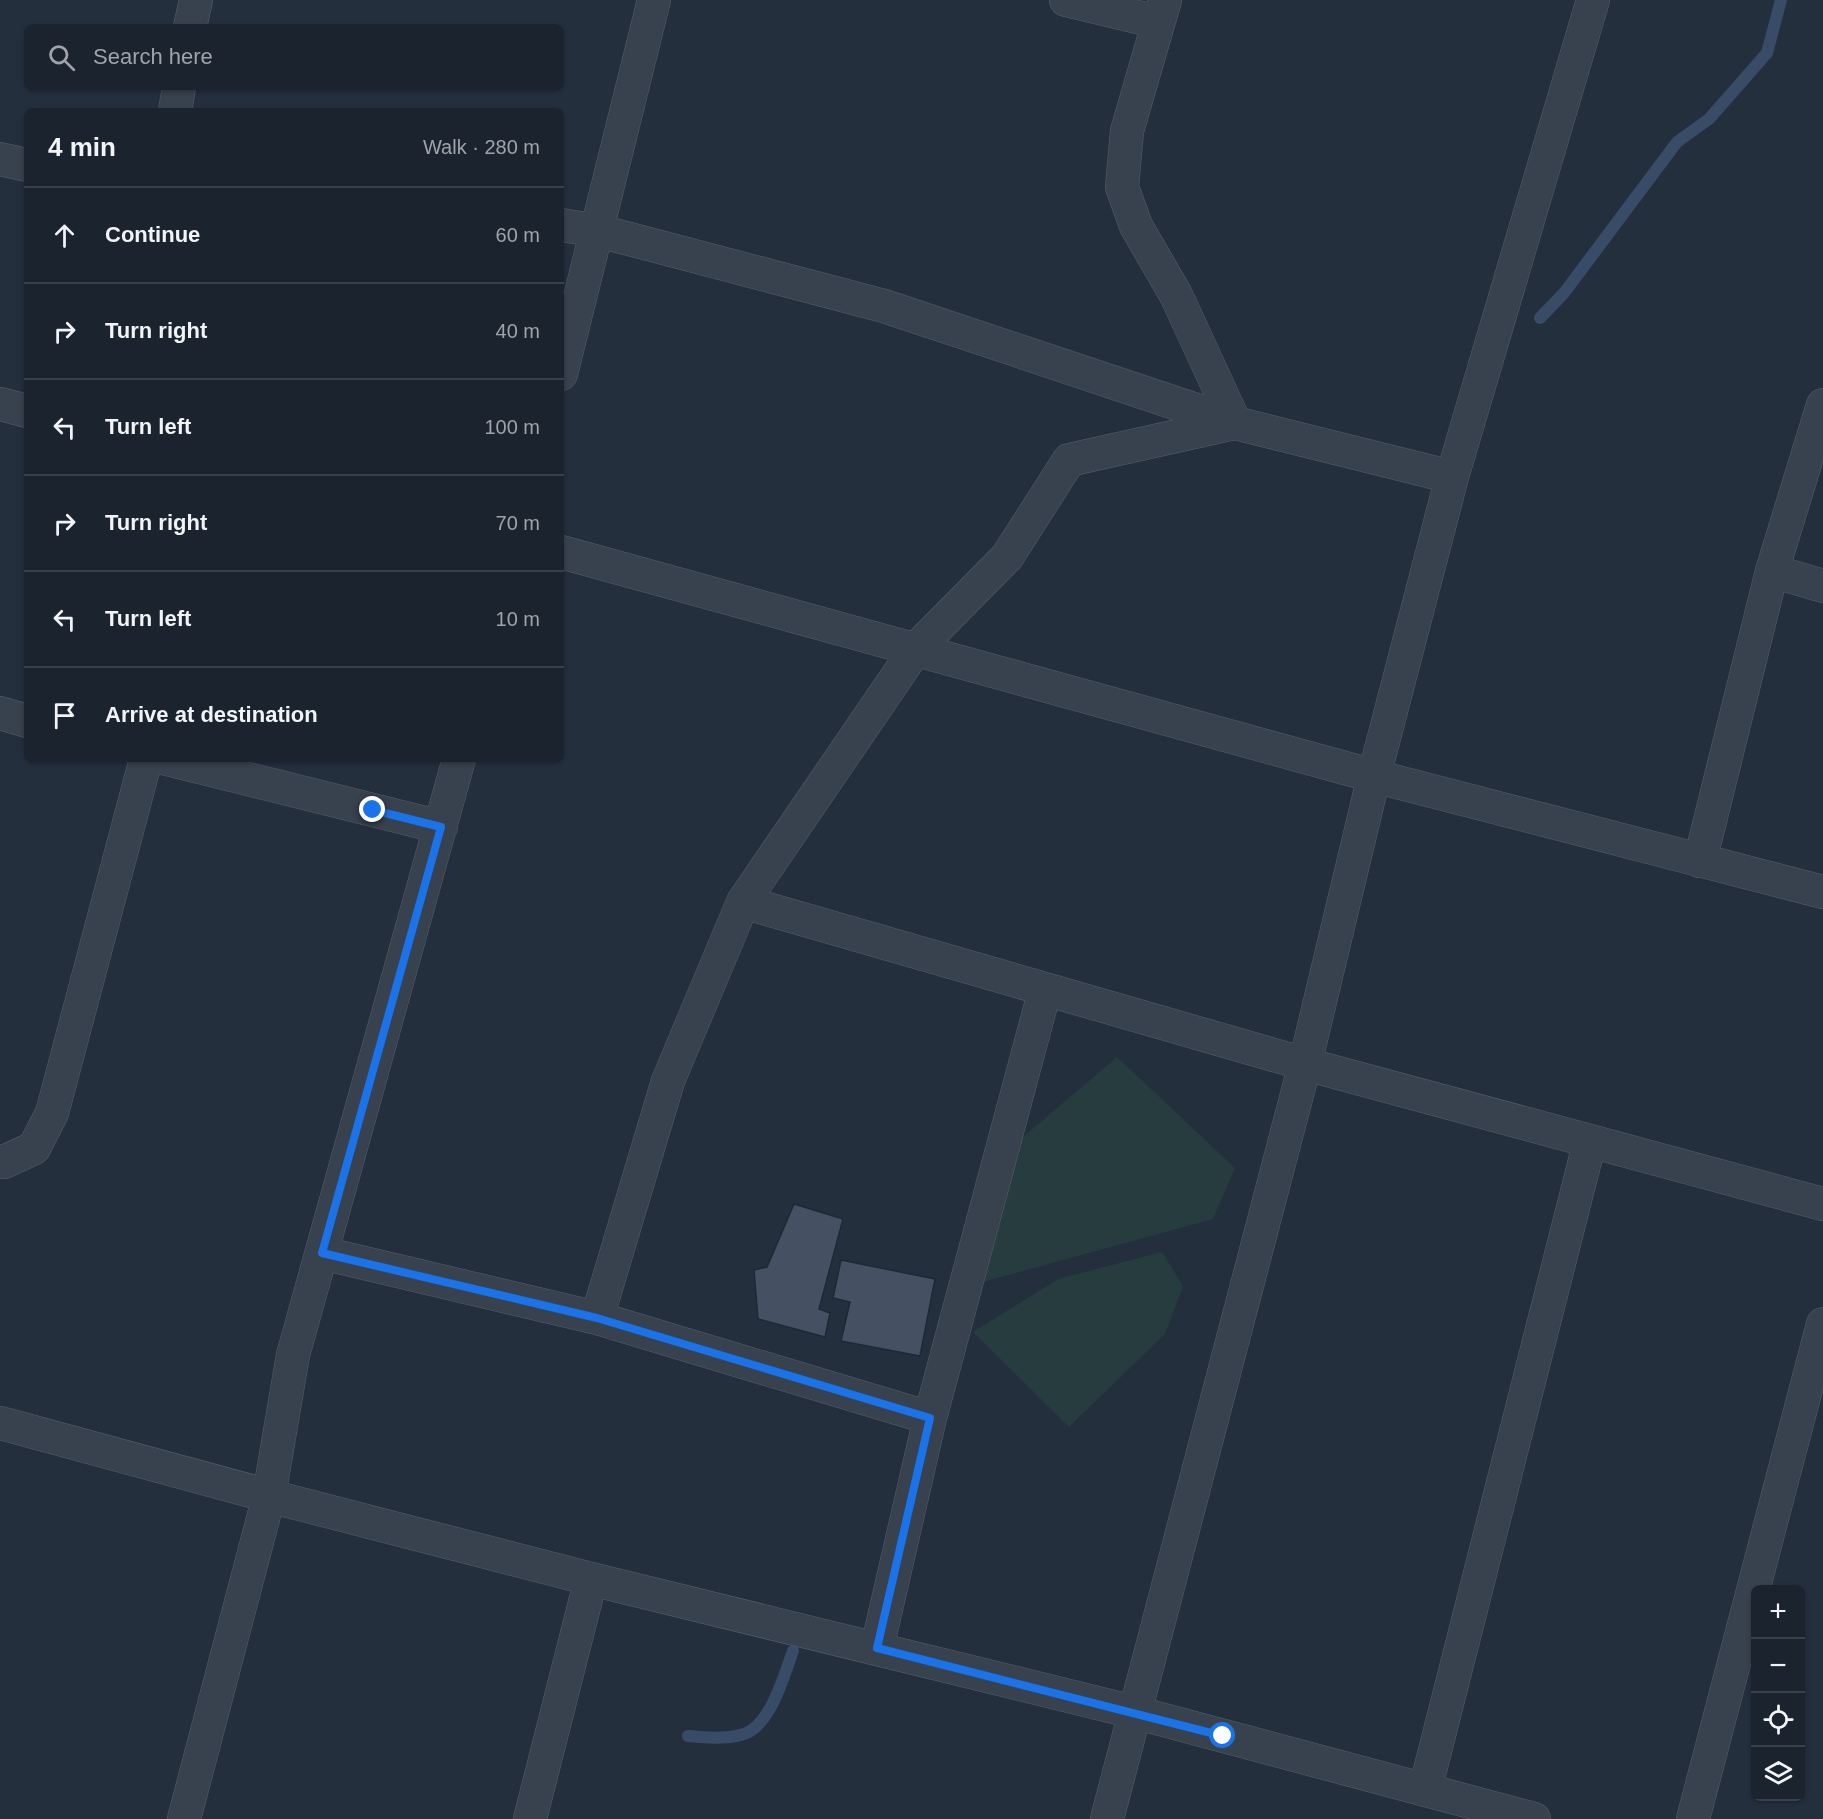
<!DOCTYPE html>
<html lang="en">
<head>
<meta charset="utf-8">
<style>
  body { margin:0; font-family:Helvetica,sans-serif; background:#242b36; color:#f1f3f6 }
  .controls { position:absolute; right:18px; bottom:18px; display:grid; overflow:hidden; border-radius:9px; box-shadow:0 2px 4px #0004 }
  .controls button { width:54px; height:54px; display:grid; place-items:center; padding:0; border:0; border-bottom:2px solid #39404a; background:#1b232e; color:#f1f3f6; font:30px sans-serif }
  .stop { position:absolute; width:18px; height:18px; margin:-14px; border:4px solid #1a73e8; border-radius:50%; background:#fff }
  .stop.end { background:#1a73e8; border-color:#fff; box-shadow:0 2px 6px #0008 }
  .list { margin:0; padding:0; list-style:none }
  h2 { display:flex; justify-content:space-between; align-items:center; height:78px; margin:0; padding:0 24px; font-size:26px }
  h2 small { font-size:20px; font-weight:400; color:#a0a4aa }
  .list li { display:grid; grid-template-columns:39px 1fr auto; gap:18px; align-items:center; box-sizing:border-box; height:96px; padding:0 24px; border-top:2px solid #39404a }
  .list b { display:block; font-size:22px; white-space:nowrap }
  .list em { font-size:20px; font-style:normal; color:#a0a4aa }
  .icon { flex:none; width:33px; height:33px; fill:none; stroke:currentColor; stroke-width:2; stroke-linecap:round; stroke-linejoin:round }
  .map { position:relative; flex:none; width:1823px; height:1819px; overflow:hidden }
  .search { position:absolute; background:#1b232e; box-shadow:0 2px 4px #0004; left:24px; top:24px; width:540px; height:66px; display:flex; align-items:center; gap:15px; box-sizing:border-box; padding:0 21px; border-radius:9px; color:#a0a4aa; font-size:22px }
  .panel { position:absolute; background:#1b232e; box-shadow:0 2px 4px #0004; left:24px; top:108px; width:540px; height:654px; border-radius:9px }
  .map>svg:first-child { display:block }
  .green { fill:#263c3f }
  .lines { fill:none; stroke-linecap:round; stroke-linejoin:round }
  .stream { stroke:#394c67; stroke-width:12 }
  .building { fill:#455162; stroke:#1f2835; stroke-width:1.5 }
  .minor-casing { stroke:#565f6c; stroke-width:34 }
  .minor { stroke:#38414e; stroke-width:33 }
  .route { stroke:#1a73e8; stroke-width:8 }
</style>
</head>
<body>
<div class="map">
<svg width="1823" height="1819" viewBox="0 0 1823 1819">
  <rect width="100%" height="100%" fill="#242f3e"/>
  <path class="green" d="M1117,1057L1235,1168L1213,1219L979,1283L1010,1148Z
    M1162,1252L1183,1286L1165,1334L1069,1427L973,1332L1058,1279Z"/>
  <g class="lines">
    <path class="stream" d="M1540,318L1564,293L1677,142L1709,119L1767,53L1781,0
      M688,1736C706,1737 726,1740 744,1734C771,1725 784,1675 793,1651"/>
  </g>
  <path class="building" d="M794,1204L843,1219L819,1309L830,1313L825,1337L758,1319L754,1270L767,1267Z
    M841,1260L935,1279L920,1356L841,1341L850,1302L833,1298Z"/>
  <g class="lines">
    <g class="minor-casing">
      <path id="minor" d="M1066,0L1158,22
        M1165,0L1127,131L1122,187L1136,226L1176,295L1235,423L1452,477
        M190,27L196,0
        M175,111L179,87
        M0,159L27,165
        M561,225L599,231L884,306L1235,423
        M561,374L654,0
        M0,404L27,411
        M561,552L1374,776L1823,892
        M1772,571L1823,586
        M0,713L27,721
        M167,759L441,827
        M1700,861L1772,571L1823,405
        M743,902L1305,1064L1823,1204
        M0,1161L4,1162L34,1148L52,1113L146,759
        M322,1253L597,1318L930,1418
        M597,1318L668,1081L743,902L915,650L1007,557L1069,460L1235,423
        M0,1423L269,1496L591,1579L1134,1712L1534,1819
        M877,1648L930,1418L1045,990
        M1425,1790L1590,1141
        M184,1819L269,1496L293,1355L459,759
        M530,1819L591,1579
        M1107,1819L1305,1064L1374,776L1452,477L1593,0
        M1693,1819L1823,1324"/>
    </g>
    <use href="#minor" class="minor"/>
  </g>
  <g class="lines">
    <path class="route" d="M373,810L441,827L322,1253L597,1318L930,1418L877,1648L1223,1736"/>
  </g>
</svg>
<div class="controls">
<button>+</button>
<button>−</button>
<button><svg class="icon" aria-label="locate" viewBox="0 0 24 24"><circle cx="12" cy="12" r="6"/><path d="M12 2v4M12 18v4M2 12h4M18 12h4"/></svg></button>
<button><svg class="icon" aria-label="layers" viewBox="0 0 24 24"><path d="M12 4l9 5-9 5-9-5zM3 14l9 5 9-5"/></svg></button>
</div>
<div class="stop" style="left:1223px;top:1736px"></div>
<div class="stop end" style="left:373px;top:810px"></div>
<div class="search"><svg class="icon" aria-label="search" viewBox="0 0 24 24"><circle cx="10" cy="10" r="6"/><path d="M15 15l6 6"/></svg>Search here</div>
<section class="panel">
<h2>4 min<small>Walk · 280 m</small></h2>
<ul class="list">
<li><svg class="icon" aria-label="ahead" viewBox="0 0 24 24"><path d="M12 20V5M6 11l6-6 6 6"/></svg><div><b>Continue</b></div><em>60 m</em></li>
<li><svg class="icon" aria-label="right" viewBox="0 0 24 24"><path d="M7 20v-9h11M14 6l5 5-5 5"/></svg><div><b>Turn right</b></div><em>40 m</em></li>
<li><svg class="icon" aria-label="left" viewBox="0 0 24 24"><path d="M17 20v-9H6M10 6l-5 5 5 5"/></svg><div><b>Turn left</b></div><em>100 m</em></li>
<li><svg class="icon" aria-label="right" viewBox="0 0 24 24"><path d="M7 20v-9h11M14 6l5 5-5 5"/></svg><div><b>Turn right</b></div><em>70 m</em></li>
<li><svg class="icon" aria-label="left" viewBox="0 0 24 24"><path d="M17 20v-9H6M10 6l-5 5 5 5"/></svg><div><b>Turn left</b></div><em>10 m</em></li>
<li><svg class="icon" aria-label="arrive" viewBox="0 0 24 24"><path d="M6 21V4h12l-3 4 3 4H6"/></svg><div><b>Arrive at destination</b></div></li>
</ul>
</section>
</div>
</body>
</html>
